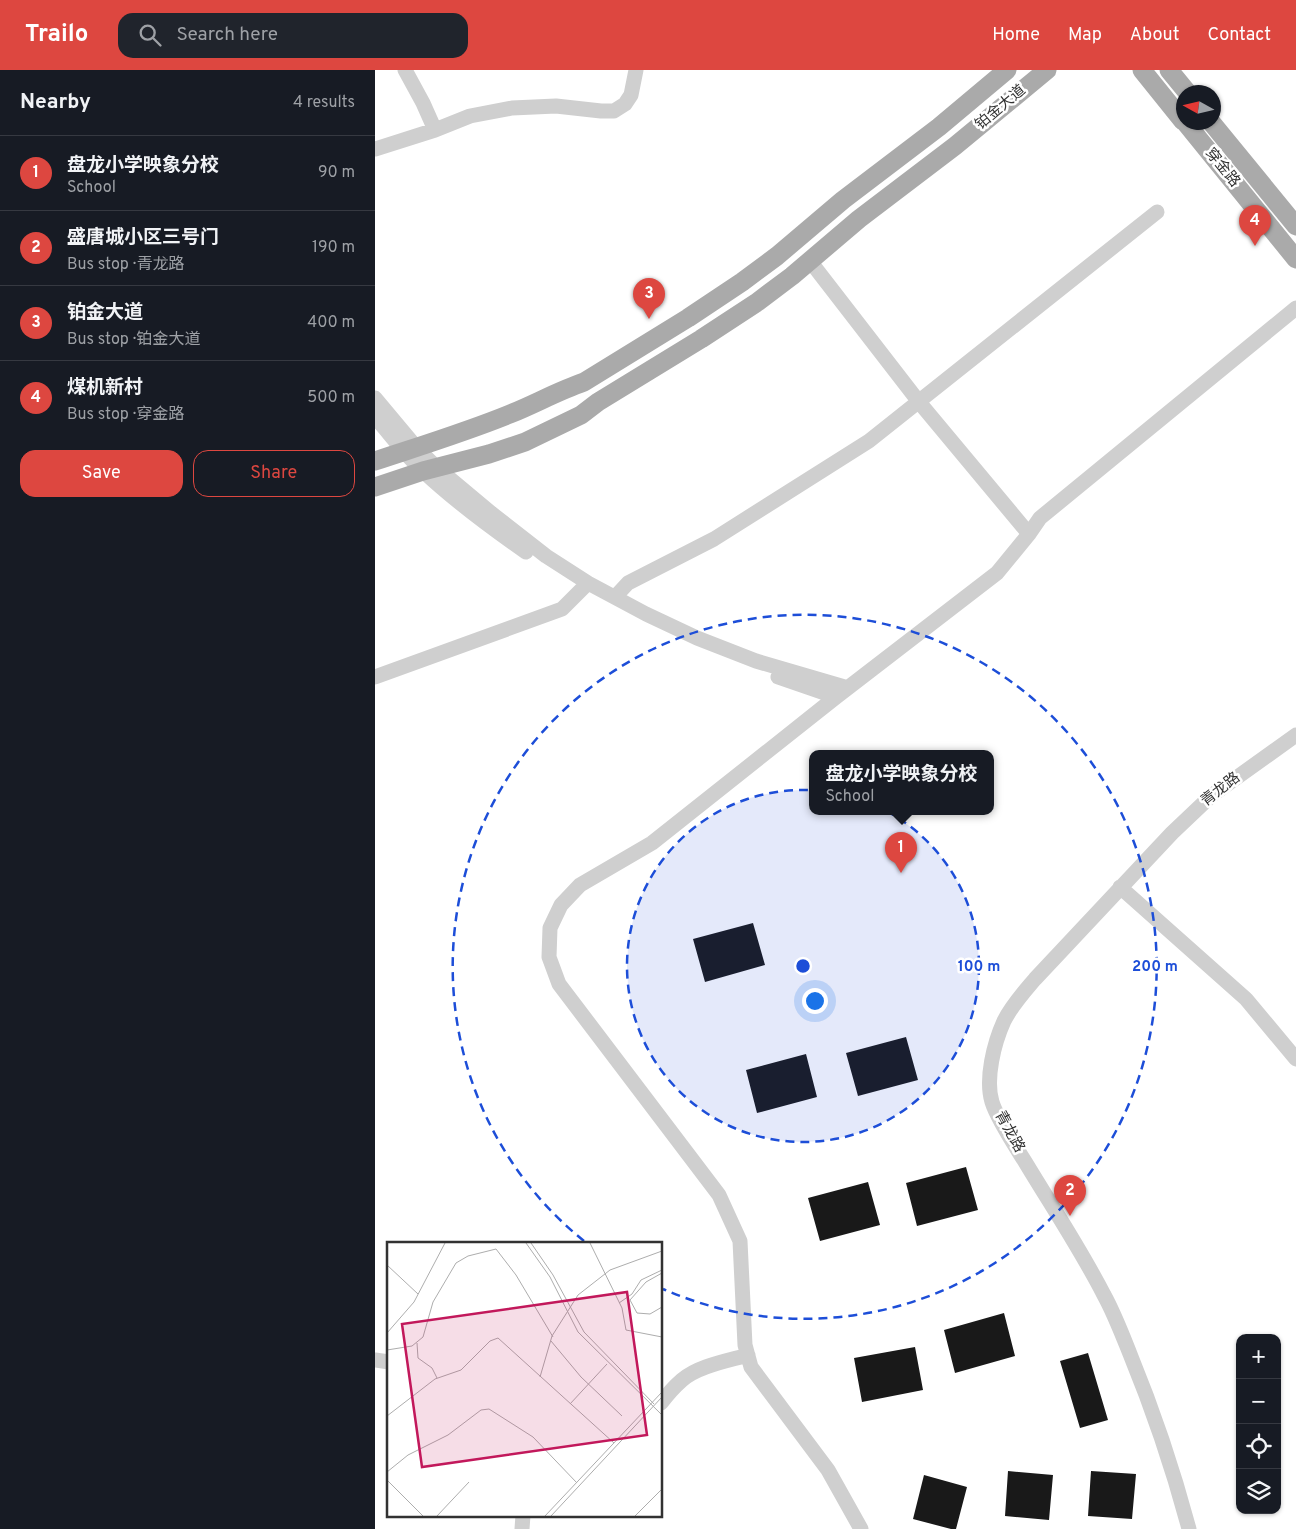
<!DOCTYPE html>
<html lang="en">
<head>
<meta charset="utf-8">
<style>
  body { margin:0; font-family:Overpass,"Noto Sans SC",sans-serif; background:#20242c; color:#f1f3f6 }
  .controls { position:absolute; right:15px; bottom:15px; display:grid; overflow:hidden; border-radius:10px; box-shadow:0 1px 4px #0004 }
  .controls button { width:45px; height:45px; display:grid; place-items:center; padding:0; border:0; border-bottom:1px solid #363941; background:#171b24; color:#f1f3f6; font:25px sans-serif }
  .compass { position:absolute; left:801px; top:15px; width:45px; height:45px; border-radius:50%; background:#171b24; box-shadow:0 1px 4px #0004; rotate:278deg }
  .you { position:absolute; left:439px; top:930px; width:18px; height:18px; margin:-12px; border:4px solid #fff; border-radius:50%; background:#1a73e8; box-shadow:0 0 0 8px #1a73e833 }
  .badge { display:grid; place-items:center; width:32px; height:32px; border-radius:50%; background:#dd4740; color:#fff; font-size:16px; font-weight:700 }
  .pin { position:absolute; translate:-50% -41px; filter:drop-shadow(0 1px 2px #0008) }
  .pin::after { content:''; position:absolute; top:26px; width:18px; height:15px; background:inherit; clip-path:polygon(0 0,100% 0,50% 100%) }
  .popup { position:absolute; left:434px; top:680px; width:185px; height:65px; box-sizing:border-box; display:grid; place-content:center; border-radius:10px; background:#171b24; filter:drop-shadow(0 1px 4px #0005); font-size:16px; white-space:nowrap; color:#9ea1a6 }
  .popup b { font-size:19px; color:#f1f3f6 }
  .popup::after { content:''; position:absolute; left:50%; top:100%; margin-left:-10px; border:10px solid transparent; border-top-color:#171b24 }
  .list { margin:0; padding:0; list-style:none }
  h2 { display:flex; justify-content:space-between; align-items:center; height:65px; margin:0; padding:0 20px; font-size:21px }
  h2 small { font-size:16px; font-weight:400; color:#9ea1a6 }
  .list li { display:grid; grid-template-columns:32px 1fr auto; gap:15px; align-items:center; box-sizing:border-box; height:75px; padding:0 20px; border-top:1px solid #363941 }
  .list b { display:block; font-size:19px; white-space:nowrap }
  .list p { margin:0; font-size:16px; white-space:nowrap; color:#9ea1a6 }
  .list em { font-size:16px; font-style:normal; color:#9ea1a6 }
  .actions { display:flex; gap:10px; padding:15px 20px }
  .actions a { flex:1; padding:11px 0; border:1px solid #dd4740; border-radius:15px; text-align:center; font-size:18px; color:#dd4740 }
  .actions .main { background:#dd4740; color:#fff }
  .icon { flex:none; width:28px; height:28px; fill:none; stroke:currentColor; stroke-width:2; stroke-linecap:round; stroke-linejoin:round }
  .map { position:relative; flex:none; width:921px; height:1459px; overflow:hidden }
  header { display:flex; align-items:center; gap:30px; box-sizing:border-box; height:70px; padding:0 25px; background:#dd4740; color:#fff }
  header strong { font-size:24px }
  nav { display:flex; gap:28px; margin-inline-start:auto; font-size:18px }
  .search { width:350px; height:45px; background:#20242c; display:flex; align-items:center; gap:12px; box-sizing:border-box; padding:0 18px; border-radius:15px; color:#9ea1a6; font-size:19px }
  main { display:flex }
  aside { flex:1; background:#171b24 }
  .map>svg:first-child { display:block }
  .building { fill:#191919 }
  .lines { fill:none; stroke-linecap:round; stroke-linejoin:round }
  .minor { stroke:#cfcfcf; stroke-width:15 }
  .major { stroke:#aaa; stroke-width:19 }
  .ring { fill:none; stroke:#1d4ed8; stroke-width:2.5; stroke-dasharray:9 6 }
  .labels { text-anchor:middle; dominant-baseline:central; stroke-width:5; stroke-linejoin:round; paint-order:stroke }
  .street-label { font-size:15px; fill:#323232; stroke:#fff }
  .inset-road { fill:none; stroke:#adadad; stroke-width:1 }
  .view { fill:#c2185b; fill-opacity:0.15; stroke:#c2185b; stroke-width:2.5 }
  .inset-edge { fill:none; stroke:#323232; stroke-width:2.5 }
  .centre { fill:#1d4ed8; stroke:#fff; stroke-width:2.5 }
  .ring-label { font-size:15px; text-anchor:middle; font-weight:bold; fill:#1d4ed8; stroke:#fff; stroke-width:5; stroke-linejoin:round; paint-order:stroke }
</style>
</head>
<body>
<header>
<strong>Trailo</strong>
<div class="search"><svg class="icon" aria-label="search" viewBox="0 0 24 24"><circle cx="10" cy="10" r="6"/><path d="M15 15l6 6"/></svg>Search here</div>
<nav><a>Home</a><a>Map</a><a>About</a><a>Contact</a></nav>
</header>
<main>
<aside>
<h2>Nearby<small>4 results</small></h2>
<ul class="list">
<li><span class="badge">1</span><div><b>盘龙小学映象分校</b><p>School</p></div><em>90 m</em></li>
<li><span class="badge">2</span><div><b>盛唐城小区三号门</b><p>Bus stop · 青龙路</p></div><em>190 m</em></li>
<li><span class="badge">3</span><div><b>铂金大道</b><p>Bus stop · 铂金大道</p></div><em>400 m</em></li>
<li><span class="badge">4</span><div><b>煤机新村</b><p>Bus stop · 穿金路</p></div><em>500 m</em></li>
</ul>
<div class="actions"><a class="main">Save</a><a>Share</a></div>
</aside>
<div class="map">
<svg width="921" height="1459" viewBox="0 0 921 1459">
  <rect width="100%" height="100%" fill="#fff"/>
  <path class="building" d="M378,853L390,895L330,912L318,869Z
    M531,967L543,1010L483,1026L471,983Z
    M431,984L442,1027L382,1043L371,1000Z
    M591,1097L603,1140L542,1156L531,1113Z
    M493,1112L505,1155L445,1171L433,1128Z
    M629,1243L640,1286L580,1303L569,1260Z
    M540,1277L548,1320L487,1332L479,1288Z
    M713,1283L733,1350L705,1358L685,1291Z
    M633,1401L678,1405L674,1450L630,1446Z
    M716,1401L761,1404L757,1449L713,1446Z
    M549,1405L592,1417L581,1459H576L538,1449Z"/>
  <g class="lines">
    <path class="minor" d="M30,0L48,33L60,60
      M0,79L60,60L95,46L137,38L181,36L226,41H239L250,34L256,25L261,0
      M435,191L544,332L654,464
      M0,328L41,377L61,397L116,443L171,486L213,513L271,544L322,568L381,591L473,618
      M0,347C16,365 30,385 48,401C80,431 115,457 151,482
      M240,527L253,513L339,469L494,371L782,142
      M0,607L187,539L213,513
      M403,607L461,627
      M745,817L871,929L921,989
      M0,1290L14,1292
      M286,1333C292,1325 299,1317 307,1310C323,1296 352,1291 373,1285
      M147,1459L148,1445
      M486,1459L453,1400L376,1297L370,1275L365,1171L344,1125L184,914L174,887L175,858L186,835L205,815L277,773L461,627L622,503L654,464L665,448L921,238
      M814,1459C798,1399 778,1340 755,1284C747,1264 739,1243 729,1225C706,1180 678,1138 652,1095C641,1077 623,1051 617,1032C610,1009 619,973 629,951C637,935 649,922 660,909L797,763L836,726L921,665"/>
    <path class="major" d="M767,0L808,51
      M794,0L812,22
      M810,52L921,189
      M836,52L921,156
      M0,391C45,376 91,362 135,344C160,334 183,321 209,312L313,248L367,212L402,186L468,130L564,57L632,0
      M0,417L48,401L114,384L150,372L206,345L223,332L326,269L381,233L417,206L484,149L580,76L672,0"/>
  </g>
  <circle cx="428" cy="896" r="176" fill="#1d4ed8" fill-opacity=".12"/>
  <g class="ring">
    <circle cx="428" cy="896" r="176"/>
    <path d="M209 1171A352 352 0 1 1 288 1219"/>
  </g>
  <g class="labels">
    <g class="street-label">
      <text transform="translate(626 38) rotate(-40)">铂金大道</text>
      <text transform="translate(847 98) rotate(51)">穿金路</text>
      <text transform="translate(846 720) rotate(-38)">青龙路</text>
      <text transform="translate(634 1062) rotate(61)">青龙路</text>
    </g>
  </g>
  <g transform="translate(12 1172)">
    <rect width="275" height="275" fill="#fff"/>
    <path class="inset-road" d="M139,1L163,35L191,90L275,173M144,1L166,33L197,90L267,162M203,1L235,66L239,88L275,95M0,23L31,52M275,31L259,40L243,58L250,71L263,72L275,65M232,61L245,52L254,38L275,28M0,91L27,60L58,1M164,99L194,135L235,174M30,101L31,116L45,126L50,136M0,108L25,104L36,95L46,60L69,21L81,14L109,7L129,33L166,95M153,135L165,94L191,53L223,28L275,9M183,162L220,122M0,174L48,137L74,128L103,99L111,96L227,201M0,230L21,213L61,193L94,168L102,167L146,195L190,241M0,238L36,274M50,274L82,240M158,274L275,150M164,274L275,155M248,274L275,247"/>
    <path class="view" d="M240,50L260,193L35,225L15,82Z"/>
    <rect width="275" height="275" class="inset-edge"/>
  </g>
  <circle cx="428" cy="896" r="8" class="centre"/>
  <g class="ring-label">
    <text x="604" y="901">100 m</text>
    <text x="780" y="901">200 m</text>
  </g>
</svg>
<div class="controls">
<button>+</button>
<button>−</button>
<button><svg class="icon" aria-label="locate" viewBox="0 0 24 24"><circle cx="12" cy="12" r="6"/><path d="M12 2v4M12 18v4M2 12h4M18 12h4"/></svg></button>
<button><svg class="icon" aria-label="layers" viewBox="0 0 24 24"><path d="M12 4l9 5-9 5-9-5zM3 14l9 5 9-5"/></svg></button>
</div>
<svg class="compass" viewBox="-18 -18 36 36"><path d="M0-13l5 13h-10z" fill="#e53935"/><path d="M0 13l5-13h-10z" fill="#9ea1a6"/></svg>
<div class="you"></div>
<div class="pin badge" style="left:526px;top:803px">1</div>
<div class="popup"><b>盘龙小学映象分校</b>School</div>
<div class="pin badge" style="left:695px;top:1146px">2</div>
<div class="pin badge" style="left:274px;top:249px">3</div>
<div class="pin badge" style="left:880px;top:176px">4</div>
</div>
</main>
</body>
</html>
